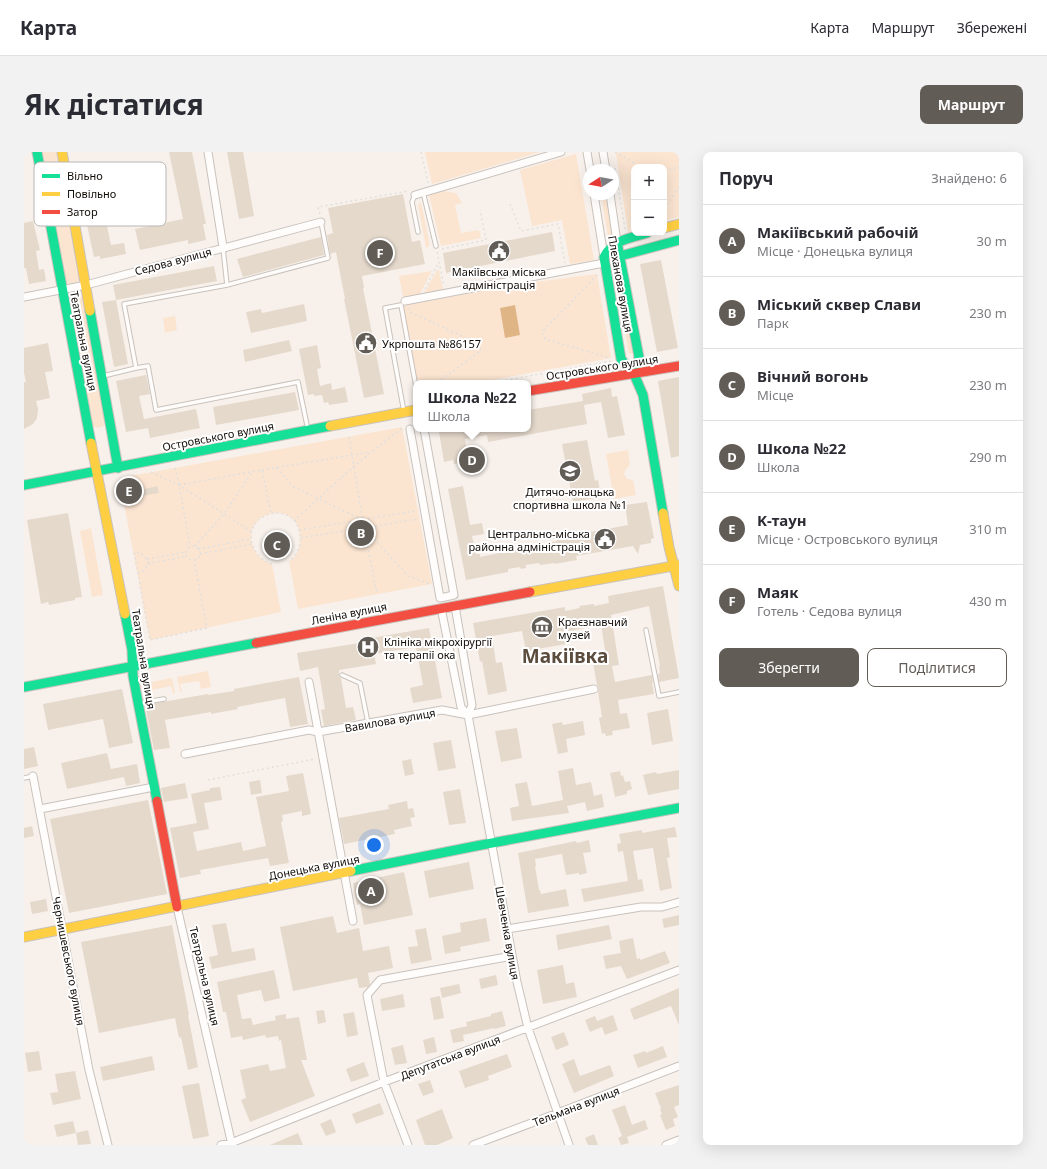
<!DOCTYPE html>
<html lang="uk">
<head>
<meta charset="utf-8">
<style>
  body { margin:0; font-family:"Noto Sans",sans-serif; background:#f2f2f3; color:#2b2b33 }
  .controls { position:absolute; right:12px; top:12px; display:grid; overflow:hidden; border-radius:8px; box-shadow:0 4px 16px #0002 }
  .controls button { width:36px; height:36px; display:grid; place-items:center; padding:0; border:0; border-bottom:1px solid #e1e1e2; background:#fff; color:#2b2b33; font:20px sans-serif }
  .compass { position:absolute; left:559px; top:12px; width:36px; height:36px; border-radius:50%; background:#fff; box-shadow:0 4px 16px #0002; rotate:259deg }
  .you { position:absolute; left:350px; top:693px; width:14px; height:14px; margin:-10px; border:3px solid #fff; border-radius:50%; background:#1a73e8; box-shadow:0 0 0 6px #1a73e833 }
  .badge { display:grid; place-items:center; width:26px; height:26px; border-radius:50%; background:#625c56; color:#fff; font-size:13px; font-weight:700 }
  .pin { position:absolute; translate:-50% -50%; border:2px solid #fff; box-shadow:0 1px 4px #0006 }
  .popup { position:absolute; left:389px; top:228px; width:118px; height:52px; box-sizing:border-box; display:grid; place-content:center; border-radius:8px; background:#fff; filter:drop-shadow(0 1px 3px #0005); font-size:13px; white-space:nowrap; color:#7c7c81 }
  .popup b { font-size:15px; color:#2b2b33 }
  .popup::after { content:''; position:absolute; left:50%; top:100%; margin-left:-8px; border:8px solid transparent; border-top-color:#fff }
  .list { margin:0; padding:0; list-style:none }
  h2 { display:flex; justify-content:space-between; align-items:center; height:52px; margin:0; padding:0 16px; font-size:17px }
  h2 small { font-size:13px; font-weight:400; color:#7c7c81 }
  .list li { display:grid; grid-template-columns:26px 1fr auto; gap:12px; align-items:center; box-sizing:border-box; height:72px; padding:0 16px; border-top:1px solid #e1e1e2 }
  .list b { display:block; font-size:15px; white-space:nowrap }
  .list p { margin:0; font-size:13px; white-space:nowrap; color:#7c7c81 }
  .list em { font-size:13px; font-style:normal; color:#7c7c81 }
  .actions { display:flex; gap:8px; padding:12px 16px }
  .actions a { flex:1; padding:9px 0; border:1px solid #625c56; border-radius:8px; text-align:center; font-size:14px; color:#625c56 }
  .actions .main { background:#625c56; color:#fff }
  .map { position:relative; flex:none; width:655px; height:993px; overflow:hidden; border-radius:8px }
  header { display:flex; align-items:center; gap:24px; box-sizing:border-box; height:56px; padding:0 20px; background:#fff; border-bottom:1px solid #e1e1e2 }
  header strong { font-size:19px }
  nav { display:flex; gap:22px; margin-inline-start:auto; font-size:14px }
  .intro { display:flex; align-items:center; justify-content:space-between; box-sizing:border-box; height:96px; padding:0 24px }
  h1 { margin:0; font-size:28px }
  .button { padding:10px 18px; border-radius:8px; background:#625c56; color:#fff; font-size:14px; font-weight:700 }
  main { display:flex; gap:24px; padding:0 24px }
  aside { flex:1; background:#fff; border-radius:8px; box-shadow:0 4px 16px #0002 }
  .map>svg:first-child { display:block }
  .green { fill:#fbe5d1 }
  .water { fill:#e0b586 }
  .building { fill:#e5d9cc }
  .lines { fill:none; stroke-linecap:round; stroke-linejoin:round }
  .lane-casing { stroke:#c9c2bc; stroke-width:5.5 }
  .street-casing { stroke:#c9c2bc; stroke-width:9 }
  .fast-casing { stroke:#c9c2bc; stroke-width:11 }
  .slow-casing { stroke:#c9c2bc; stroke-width:11 }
  .jam-casing { stroke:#c9c2bc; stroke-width:11 }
  .path { stroke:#e1dfdd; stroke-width:1.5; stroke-dasharray:2 3; stroke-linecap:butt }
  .lane { stroke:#fefdfc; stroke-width:3.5 }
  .street { stroke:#fefdfc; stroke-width:7 }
  .fast { stroke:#16e098; stroke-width:9 }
  .slow { stroke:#ffcf43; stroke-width:9 }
  .jam { stroke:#f24e42; stroke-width:9 }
  .labels { text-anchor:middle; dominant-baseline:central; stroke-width:4; stroke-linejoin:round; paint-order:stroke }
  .street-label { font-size:11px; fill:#110b06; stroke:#fff }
  .poi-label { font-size:11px; fill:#110b06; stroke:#fff; text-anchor:start }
  .town-label { font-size:19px; font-weight:bold; fill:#5c4c3d; stroke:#fff }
  .key { fill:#fff; stroke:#b8b6b4; stroke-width:1 }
  .key-label { font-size:11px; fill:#110b06 }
</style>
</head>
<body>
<header>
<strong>Карта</strong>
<nav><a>Карта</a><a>Маршрут</a><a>Збережені</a></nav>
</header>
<div class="intro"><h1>Як дістатися</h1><a class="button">Маршрут</a></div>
<main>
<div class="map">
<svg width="655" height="993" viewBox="0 0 655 993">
  <rect width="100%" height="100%" fill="#f8f1eb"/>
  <path class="green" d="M16,0H33L56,126C52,134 46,135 40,129Z
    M401,0H516L408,32Z
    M597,0H655V65L640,69V15H610V78L604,80L592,1Z
    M552,2L570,108L546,112L538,68L508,74L496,18Z
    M420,39L432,41L438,51L431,53L437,81L455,78L457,86L417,94L405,43Z
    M577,42H584L591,87L585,91Z
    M397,50L406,93L402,96L394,53Z
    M596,115L612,201L605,202L589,116Z
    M413,118H415L419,137L400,141Z
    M408,119L396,142L379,145L375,124Z
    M573,122L587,206L452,231H393L378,154L495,132Z
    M55,142L59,145L83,269C79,277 73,278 67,272L44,151C46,144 48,143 55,142Z
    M151,164L153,178L141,181L139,166Z
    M378,275L408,432L274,457L265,409C273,405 277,394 276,385C274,345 216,360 229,394C232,403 239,409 248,412L257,460L126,488L95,326Z
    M604,298L606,313L602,317L600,322L603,327L609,328L612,343L590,347L582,302Z
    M67,376L79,443L68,445L56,379Z
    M184,519L187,535L177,537L175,529L156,532L158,540H156L153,525Z
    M148,526L151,541L149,542L147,534L128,538L130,546L120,547L117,532Z"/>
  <path class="water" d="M491,153L496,183L481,186L476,156Z"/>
  <path class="building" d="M145,0H168L182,72H179L182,88L164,92V88L116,98L111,77L159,67Z
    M203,0H219L230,64L215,67Z
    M379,42L388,90L396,88L401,112L338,124L340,136H339L360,242L340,246L320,147H321L312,100L306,102L303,83L309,81L304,56Z
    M80,60L87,93L100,91L102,102L76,107V104L70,105L61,64Z
    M9,69L16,98L12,99L15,118L20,117L22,129L5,132L2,116H0V71Z
    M528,80L531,99L422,121L419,101Z
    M297,85L300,103L219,125L213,107Z
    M637,108L654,196L633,200L616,112Z
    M190,114L193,129L92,148L89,133Z
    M92,148L104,212L90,215L78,150Z
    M280,152L283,169L227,181L222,160L237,157L238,161Z
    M265,188L268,199L221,210L219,198Z
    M24,191L29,219L21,220L26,246L12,249L14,257L13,266L9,272L0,277V230H2L0,221V196Z
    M293,193L297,216L293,217L296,234L307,231L308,238L321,235L324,250L305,253L304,250L300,251L298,243L290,244V242L284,243L275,197Z
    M122,223L126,242L115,244L120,267L172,257L176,276L126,286L124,276L102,280L92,229Z
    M655,225V304L647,306L634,229Z
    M587,236L588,245L593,244L601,283L584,286L577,250L560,253L563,272L464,290L463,283L441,287L445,310L430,312L429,308L420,310L415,280L424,279L423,277H504V258L559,249L558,242Z
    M271,240L275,258L192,273L189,255Z
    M563,288L571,329L574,328L577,345L549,350L538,292Z
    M110,326L113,339L133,334L135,341L100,347L97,332L99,328Z
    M439,334L446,373L458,371L460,382L448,384L452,402H456V405L533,389L532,384L550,381L551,383L604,373L601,353L623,350L630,386L627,387V391L616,393L614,402L609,394L552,404L553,408L530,412V411L516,413L515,411L502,413V416L497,417L496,415L484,417V420L442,428L424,337Z
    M44,361L58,445L51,446V448L25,453L24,450L17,452L3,368Z
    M639,434L655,526L635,530L634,522L636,521L635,515L636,514L625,454L587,463L595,513L588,514L591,530L628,523L629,531H628L630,542L594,548L596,562L603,561L606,576L588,579L589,583L582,584L581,581L578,582L575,566L578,565L574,540L575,536L573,533L569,511L583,509L577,473L540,480L542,492L502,499L498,479L468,484L472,511L478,510L483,539L464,543L458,509L456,510L449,471L541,455V459L556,456L555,454L570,452V454L585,451L584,444Z
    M405,476L418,546L389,551L386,536L399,533L392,495L350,502L352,512L315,518V524L317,526L322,556L329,555L332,568L300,574L297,558L301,557L294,515L276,519L273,501L348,489L347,486Z
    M275,525L284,572L266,575L261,546L213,555L214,557L187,562V560L141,568L146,596L130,598L121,553L184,542V543L210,539V537Z
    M98,537L109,591L85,596L79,567L24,578L19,552Z
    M644,557L649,589L628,593L623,561Z
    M559,569L561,583L542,587L544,600L534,602L528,572L538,570L539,573Z
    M493,576L498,606L477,610L471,579Z
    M427,588L432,616L414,619L409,591Z
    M10,595L14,614L0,617V597Z
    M83,601L87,617L113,612L116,631L102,634L100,625L43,637L37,611Z
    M387,607L390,622L381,624L378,609Z
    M549,616L552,633L567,630L570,644L578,642L580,655L563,659L561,650L543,654L545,661L488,669L486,656L495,654L491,632L503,630L508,654L539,648L534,619Z
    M655,618V637L624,643L619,623L632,620L633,622Z
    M596,619L597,624L599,623L601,630L606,629L608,637L603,639V642L591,645L586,621Z
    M279,621L287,662L278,664V659L258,663L259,669L257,670L265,711L246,714L244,706L176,718L177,722L156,726L146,676L173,671L167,642L186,638V636L196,635L198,648L180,651L185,677L169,680L173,699L217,690L219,699L242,694L232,645L265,639L262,624Z
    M236,628L238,641L227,643L225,630Z
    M161,631L164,646L140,650L137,636Z
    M436,637L442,671L425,673L419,640Z
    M124,648L143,742L45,761L26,667Z
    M383,649L384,657L389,656L391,665L386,666L388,674L370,678L371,682L320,692L315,666L365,657L364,653Z
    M8,674L10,684L0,686V676Z
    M651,675L653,685L643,686L646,705L643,706L648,736L636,739L629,696L609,699L614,728L618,727L620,739L560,750L557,737L604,729L599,699L594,700L593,692L597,691L595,682L618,678V681Z
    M565,688L567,700L559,701L563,721L555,723V721L542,723L538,702L511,707L512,714H511L515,738H516L517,742L542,737L545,754L504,761L494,701L552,689L553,691Z
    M445,710L450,737L405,746L400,719Z
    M380,720L389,763L340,773L336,752L333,753L329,731Z
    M22,747L24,759L8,762L6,750Z
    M655,763V773L640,776L638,767Z
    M309,764L313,781L335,776L339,799L365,794L369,816L344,821L346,832L344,835L335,836L333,826L269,839L256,775Z
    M462,766L466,789L436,795L437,799L421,802L418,784L437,780L436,771Z
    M202,771L208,800L230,796L232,808L188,817L185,805L194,803L188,773Z
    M148,773L165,863H164L174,915L164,918L157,885L155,886L151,866L75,881L57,790Z
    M585,773L588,787L534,798L532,783Z
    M402,776L408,808L387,812L384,795L394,794L391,778Z
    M609,786L613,807L616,806V808L641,799L646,811L603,827L597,814L582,817L579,804L597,801L595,789Z
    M539,813L542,832L550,830L553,845L519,852L513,818Z
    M250,818L256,846L240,850L237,838L213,843L218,867L227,866L229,873L252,868L251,864L262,862V867L275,865L283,908H277L291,944L226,970L217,948L222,946L216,918L244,912L246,919L262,916L257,888L255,889L254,884L242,886L241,883L219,888L218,884L207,886L202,860H199L193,830Z
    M472,823L474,833L457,837L455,827Z
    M435,832L437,841L418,846L416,836Z
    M655,836V873L647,854L610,868L606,857Z
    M379,842L381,855L358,859L356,847Z
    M416,844L420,866L410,868L406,846Z
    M300,858L302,870L294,872L292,859Z
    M478,859L482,874L470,877V876L439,883L440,889L429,891L426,878L443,874L442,870L467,864V862Z
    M330,860L334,883L323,885L319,862Z
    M589,863L594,878L581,883L578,875L566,880L561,868L571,864L573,869Z
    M540,880L545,893L532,898L527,885Z
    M410,885L413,900L402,902L399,888Z
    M379,893L383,911L371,913L367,896Z
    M639,894L643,905L614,916L609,903L621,899L622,901Z
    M15,899L18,918L4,920L1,901Z
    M483,902L488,915L464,924L465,928L441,936L435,919Z
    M128,904L131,918L79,929L76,915Z
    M550,907L556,924L586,913L590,924L550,941L538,912Z
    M340,910L345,924L327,930L322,917Z
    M51,919L57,947L29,953L26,941L34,940L31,922Z
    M406,928L410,940L399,944L394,932Z
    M175,931L185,984L169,987L158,934Z
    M655,933V953L650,955L654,965L649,967L651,974L642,978L636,963L638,962L636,957L637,956L631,941Z
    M356,951L360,962L332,972L328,962Z
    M601,953L608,973L621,968L624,977L603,985L605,991L597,993L594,986L598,984L588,958Z
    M418,957L429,986L413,993H401L392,968Z
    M307,967L312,980L302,984L296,972Z
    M49,969L52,981L33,985L30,973Z
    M64,978L67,992L54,993L52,981Z
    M274,981L279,993H246Z
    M570,982L574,993H564L561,986Z"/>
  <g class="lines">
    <g class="lane-casing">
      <path id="lane" d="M399,40L412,94
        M391,43L388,50L394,80
        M203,133L304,106L297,70
        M112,216L124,214L132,258L274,230L284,278
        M79,224L112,216L100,152L203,133L199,96
        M380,260L361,156L377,153L392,235
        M622,478L635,544L655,540
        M318,523L336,531L344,571
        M115,551L140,547
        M0,626L9,624"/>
    </g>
    <g class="street-casing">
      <path id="street" d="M184,0L199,95
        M563,0L566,18
        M579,0L582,18
        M570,42L580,105
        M586,42L593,90
        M391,43L537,0
        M0,145L62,133L297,70
        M381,149L580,111
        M386,277L416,446L430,443L400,277
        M431,454L448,553L444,563L493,830L504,876L545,993
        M417,456L437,555L444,563
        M285,530L329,769
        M161,602L285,578L294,580L418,558L444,563L570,537
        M9,624L65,918L84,993
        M16,657L130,635
        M153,755L208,993
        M483,777L617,755H638L655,750
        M197,993L207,991L360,930L655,818
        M384,993L360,930L343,843L356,828L488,804
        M449,993L534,961L655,914
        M642,993L655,988"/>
    </g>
    <g class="fast-casing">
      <path id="fast" d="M13,0L67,291
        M623,81C606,86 589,88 580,105L597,207L610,222L619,243L639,361
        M593,90L615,205L610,222
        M596,104L655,88
        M66,159L94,316
        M0,333L306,274
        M101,462L108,498L109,524L133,649
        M0,535L232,491
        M327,719L452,694L655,656"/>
    </g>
    <g class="slow-casing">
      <path id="slow" d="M38,0L66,159
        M640,76L655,72
        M306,274L392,258
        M67,291L101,462
        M639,361L645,395L655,434
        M506,440L655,413
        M0,785L327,719"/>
    </g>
    <g class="jam-casing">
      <path id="jam" d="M504,239L655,214
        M232,491L506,440
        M133,649L153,755"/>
    </g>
    <path class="path" d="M397,0L404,31
      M591,0L617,15
      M591,16L601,77
      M640,19L655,15
      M562,25L564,37
      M486,52L497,79L534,72L541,111
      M640,57L655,35
      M296,62L294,55L384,39
      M418,97L462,88L456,58
      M413,100L420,134
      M573,123L518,180L521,187L586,206
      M401,137L415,110
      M384,156L386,160L455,192L457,199L412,231
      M467,231L588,209
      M325,285L340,376L353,442
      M151,316L155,333L166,394
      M252,316L270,335L339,368
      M238,318L346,300
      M127,320L155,333L228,380
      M155,333L238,318L247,361
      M270,369L330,314L378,276
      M340,376L384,424L406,432
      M275,378L392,359
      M277,386L394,367
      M171,394L200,362L228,320
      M162 401a7 7 0 1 1 14 0a7 7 0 1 1-14 0Z
      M174,397L227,387
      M176,402L228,392
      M123,407L162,400
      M124,412L163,404
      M248,412C239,409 232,403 229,394C216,360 274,345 276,385C277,394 272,405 265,409
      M114,421L120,419L124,412C123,404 118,401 110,400L126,488L183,476L170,408
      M184,628L291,607"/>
    <use href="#lane" class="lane"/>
    <use href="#street" class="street"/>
    <use href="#fast" class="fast"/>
    <use href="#slow" class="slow"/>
    <use href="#jam" class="jam"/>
  </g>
  <defs>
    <g id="civic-disc" transform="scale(1.15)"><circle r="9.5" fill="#625c56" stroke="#fff"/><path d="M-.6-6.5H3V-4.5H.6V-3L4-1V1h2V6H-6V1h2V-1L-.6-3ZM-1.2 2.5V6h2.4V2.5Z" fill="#fff"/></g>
    <g id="school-disc" transform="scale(1.15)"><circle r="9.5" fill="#625c56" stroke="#fff"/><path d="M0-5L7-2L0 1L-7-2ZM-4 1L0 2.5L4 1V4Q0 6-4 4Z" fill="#fff"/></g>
    <g id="museum-disc" transform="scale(1.15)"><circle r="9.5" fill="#625c56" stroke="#fff"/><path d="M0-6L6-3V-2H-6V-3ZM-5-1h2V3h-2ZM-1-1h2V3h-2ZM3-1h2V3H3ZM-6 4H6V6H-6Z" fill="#fff"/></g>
    <g id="hospital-disc" transform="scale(1.15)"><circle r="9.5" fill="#625c56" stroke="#fff"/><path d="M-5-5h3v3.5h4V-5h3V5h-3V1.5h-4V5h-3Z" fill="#fff"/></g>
  </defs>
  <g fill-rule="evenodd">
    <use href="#civic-disc" x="475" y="99"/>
    <use href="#civic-disc" x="342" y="191"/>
    <use href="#school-disc" x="546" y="319"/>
    <use href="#civic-disc" x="581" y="387"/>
    <use href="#museum-disc" x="518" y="475"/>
    <use href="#hospital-disc" x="344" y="495"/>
  </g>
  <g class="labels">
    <g class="street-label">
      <text transform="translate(149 109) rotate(-15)">Седова вулиця</text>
      <text transform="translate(597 132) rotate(80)">Плеханова вулиця</text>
      <text transform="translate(60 189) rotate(79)">Театральна вулиця</text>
      <text transform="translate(578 215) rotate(-9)">Островського вулиця</text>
      <text transform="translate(194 284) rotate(-11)">Островського вулиця</text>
      <text transform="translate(325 461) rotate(-11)">Леніна вулиця</text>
      <text transform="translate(120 507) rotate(81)">Театральна вулиця</text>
      <text transform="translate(366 568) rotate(-10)">Вавилова вулиця</text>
      <text transform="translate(290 715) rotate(-11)">Донецька вулиця</text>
      <text transform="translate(484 781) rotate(80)">Шевченка вулиця</text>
      <text transform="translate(45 809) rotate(79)">Чернишевського вулиця</text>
      <text transform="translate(181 824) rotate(77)">Театральна вулиця</text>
      <text transform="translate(426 905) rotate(-21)">Депутатська вулиця</text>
      <text transform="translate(552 954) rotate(-21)">Тельмана вулиця</text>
    </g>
    <g class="poi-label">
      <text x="475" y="119" text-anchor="middle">Макіївська міська<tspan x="475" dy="13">адміністрація</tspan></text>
      <text x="358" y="191">Укрпошта №86157</text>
      <text x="546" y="339" text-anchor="middle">Дитячо-юнацька<tspan x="546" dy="13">спортивна школа №1</tspan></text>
      <text x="566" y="381" text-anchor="end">Центрально-міська<tspan x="566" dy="13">районна адміністрація</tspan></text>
      <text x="534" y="469">Краєзнавчий<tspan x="534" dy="13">музей</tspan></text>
      <text x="360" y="489">Клініка мікрохірургії<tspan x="360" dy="13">та терапії ока</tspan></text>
    </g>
    <g class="town-label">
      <text x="541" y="504">Макіївка</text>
    </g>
  </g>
  <rect x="10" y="10" width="132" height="64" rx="6" class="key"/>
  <rect x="18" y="22" width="18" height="4" fill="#16e098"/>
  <rect x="18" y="40" width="18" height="4" fill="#ffcf43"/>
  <rect x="18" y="58" width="18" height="4" fill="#f24e42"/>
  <g class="key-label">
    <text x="43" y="28">Вільно</text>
    <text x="43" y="46">Повільно</text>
    <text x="43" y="64">Затор</text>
  </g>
</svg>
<div class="controls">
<button>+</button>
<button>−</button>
</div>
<svg class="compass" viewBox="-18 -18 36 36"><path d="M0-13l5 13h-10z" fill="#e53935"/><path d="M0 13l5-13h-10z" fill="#7c7c81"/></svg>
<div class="you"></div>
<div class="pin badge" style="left:347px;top:739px">A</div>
<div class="pin badge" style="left:337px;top:381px">B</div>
<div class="pin badge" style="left:253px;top:393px">C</div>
<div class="pin badge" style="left:448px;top:308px">D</div>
<div class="popup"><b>Школа №22</b>Школа</div>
<div class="pin badge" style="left:105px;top:339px">E</div>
<div class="pin badge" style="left:356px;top:101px">F</div>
</div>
<aside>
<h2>Поруч<small>Знайдено: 6</small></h2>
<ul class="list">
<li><span class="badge">A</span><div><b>Макіївський рабочій</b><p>Місце · Донецька вулиця</p></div><em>30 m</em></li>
<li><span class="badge">B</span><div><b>Міський сквер Слави</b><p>Парк</p></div><em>230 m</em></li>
<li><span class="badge">C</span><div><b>Вічний вогонь</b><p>Місце</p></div><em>230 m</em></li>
<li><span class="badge">D</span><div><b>Школа №22</b><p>Школа</p></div><em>290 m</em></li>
<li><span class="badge">E</span><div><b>K-таун</b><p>Місце · Островського вулиця</p></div><em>310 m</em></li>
<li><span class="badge">F</span><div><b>Маяк</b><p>Готель · Седова вулиця</p></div><em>430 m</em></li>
</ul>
<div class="actions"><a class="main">Зберегти</a><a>Поділитися</a></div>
</aside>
</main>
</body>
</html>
